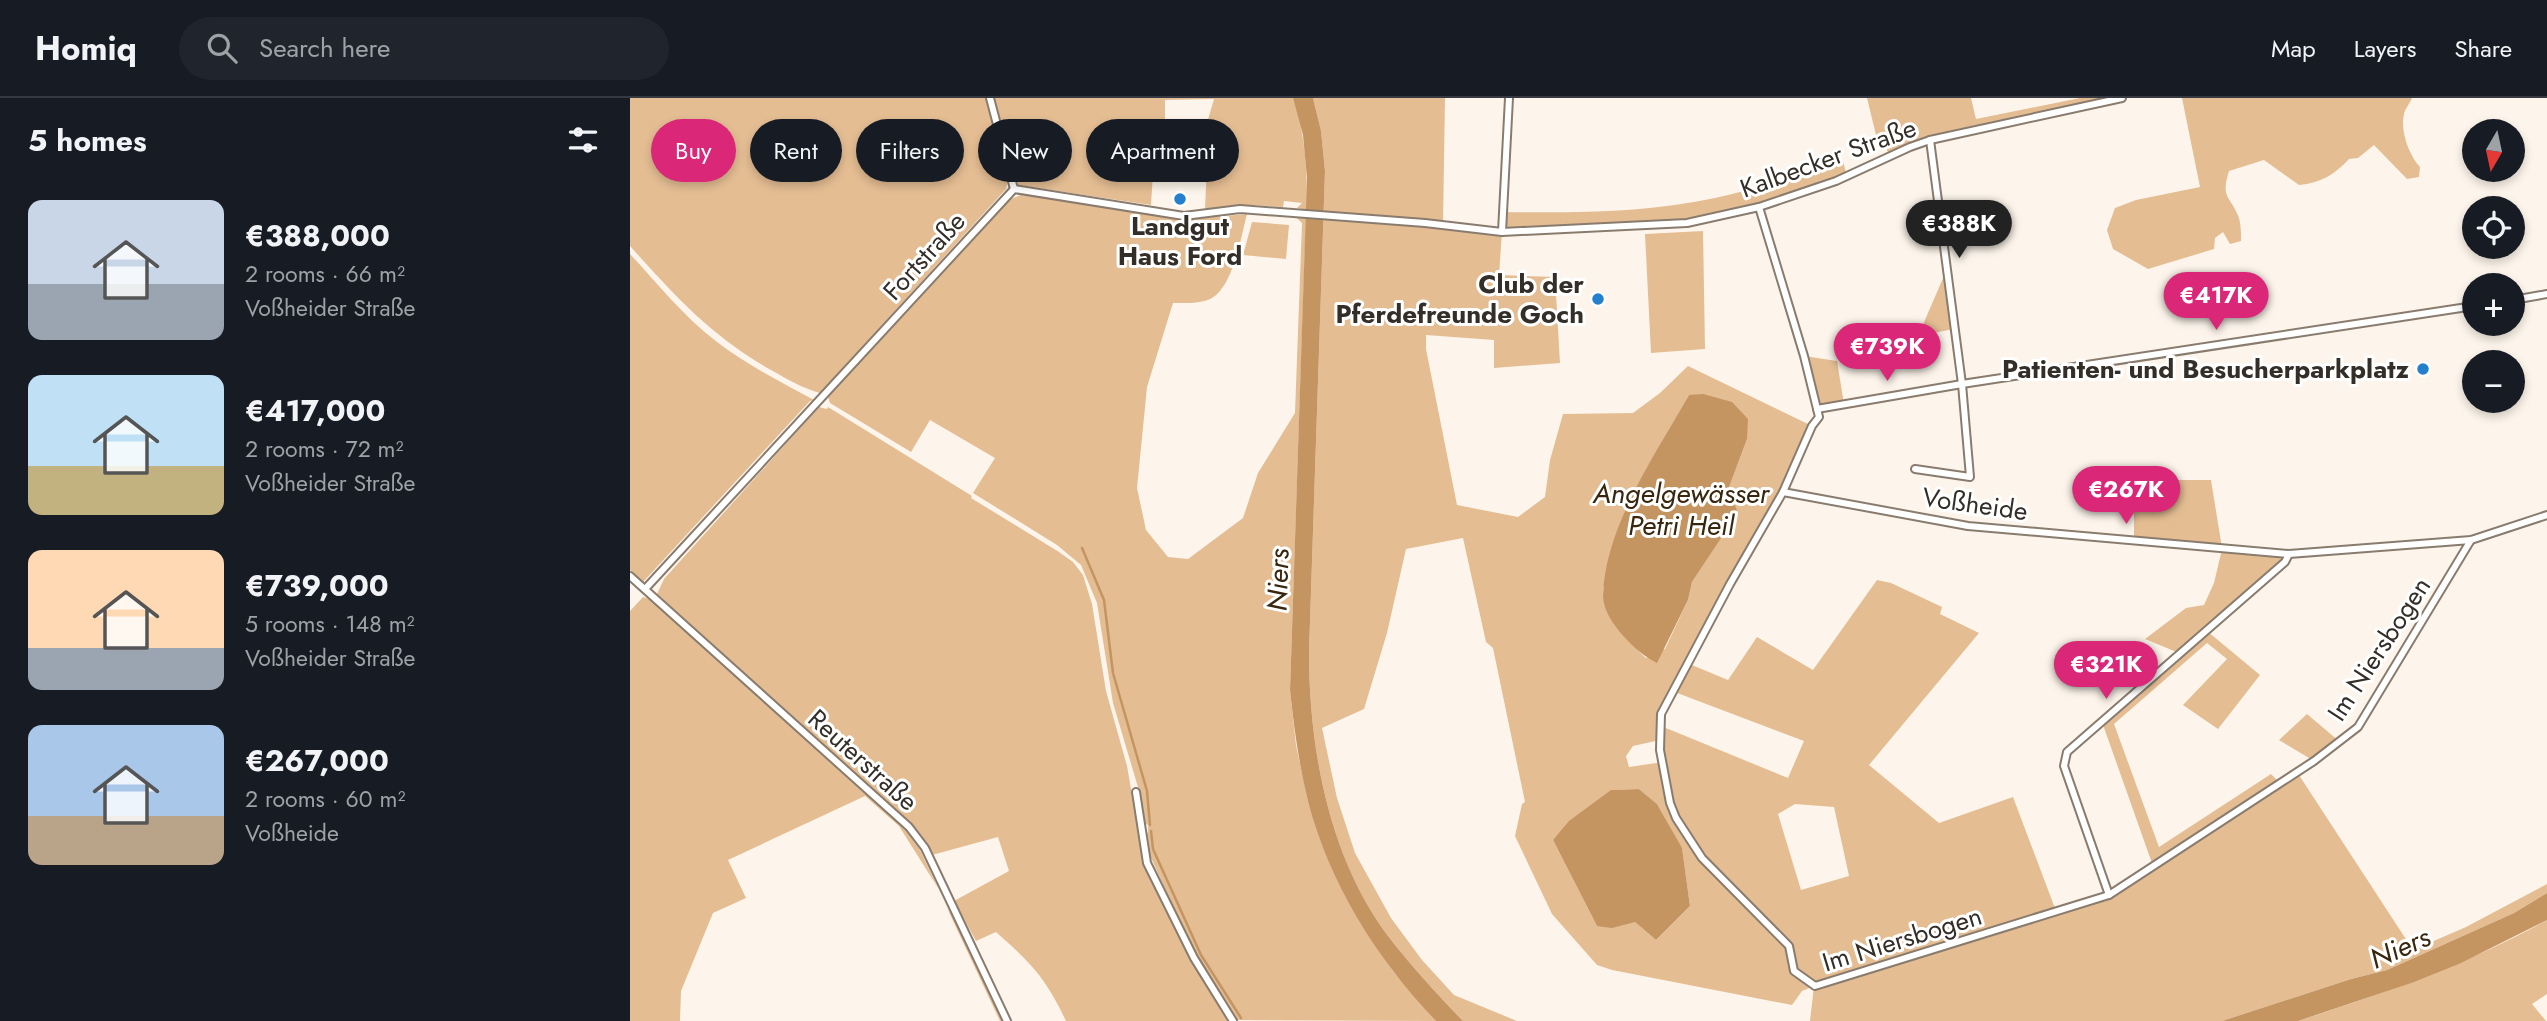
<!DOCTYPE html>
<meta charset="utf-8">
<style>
:root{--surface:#171b24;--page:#20242c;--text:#f1f3f6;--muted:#9ea1a6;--line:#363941;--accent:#db2777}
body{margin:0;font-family:Jost,sans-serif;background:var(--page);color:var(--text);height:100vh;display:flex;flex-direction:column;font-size:26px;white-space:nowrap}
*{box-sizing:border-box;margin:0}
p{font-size:23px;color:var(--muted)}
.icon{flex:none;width:38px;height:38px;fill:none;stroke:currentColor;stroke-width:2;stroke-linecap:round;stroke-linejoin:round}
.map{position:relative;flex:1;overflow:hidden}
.sheet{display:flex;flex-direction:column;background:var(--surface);width:630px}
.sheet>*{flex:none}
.hud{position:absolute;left:21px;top:21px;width:665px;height:63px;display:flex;gap:14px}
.needle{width:46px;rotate:189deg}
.buttons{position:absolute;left:1832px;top:21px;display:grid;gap:14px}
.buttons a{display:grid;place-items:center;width:63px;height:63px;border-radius:50%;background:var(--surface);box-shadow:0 4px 10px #0003;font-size:35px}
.price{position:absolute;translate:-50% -60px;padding:0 16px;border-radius:24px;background:var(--accent);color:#fff;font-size:23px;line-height:46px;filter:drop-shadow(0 2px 4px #0008)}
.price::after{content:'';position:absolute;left:50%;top:42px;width:21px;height:16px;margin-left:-10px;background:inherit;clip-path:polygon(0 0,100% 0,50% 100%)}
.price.current{background:#222;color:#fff}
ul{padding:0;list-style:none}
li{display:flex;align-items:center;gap:21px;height:175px;padding:0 28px}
li span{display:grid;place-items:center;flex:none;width:196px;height:140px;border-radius:14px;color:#555}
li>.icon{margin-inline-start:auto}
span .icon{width:84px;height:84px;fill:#fffc;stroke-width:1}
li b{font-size:30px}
h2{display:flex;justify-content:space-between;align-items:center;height:84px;padding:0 28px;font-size:30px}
.tag{padding:0 24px;border-radius:32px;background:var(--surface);box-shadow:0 4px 10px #0003;font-size:24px;line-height:63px}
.tag.current{background:var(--accent);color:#fff}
header{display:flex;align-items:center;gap:42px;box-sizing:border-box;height:98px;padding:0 35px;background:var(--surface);border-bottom:2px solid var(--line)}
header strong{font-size:33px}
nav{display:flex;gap:38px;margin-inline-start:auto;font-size:24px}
.search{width:490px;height:63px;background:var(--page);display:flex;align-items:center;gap:18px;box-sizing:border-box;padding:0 24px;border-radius:38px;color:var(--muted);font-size:26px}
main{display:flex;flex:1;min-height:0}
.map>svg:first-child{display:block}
.green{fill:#e4bd93;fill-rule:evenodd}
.water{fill:#c49561}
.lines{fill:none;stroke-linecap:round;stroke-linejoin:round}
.stream{stroke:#c49561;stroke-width:2.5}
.minor-casing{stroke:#897c6e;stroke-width:10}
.minor{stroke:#fff;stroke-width:6}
.poi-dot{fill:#2480cd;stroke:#fff;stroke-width:2.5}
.labels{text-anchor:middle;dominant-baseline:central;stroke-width:6;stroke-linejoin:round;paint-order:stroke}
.street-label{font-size:26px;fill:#342e29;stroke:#fff}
.poi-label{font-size:26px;font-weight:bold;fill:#342e29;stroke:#fff;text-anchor:end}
.water-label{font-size:28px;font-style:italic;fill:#39260e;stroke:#fff}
</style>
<header>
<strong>Homiq</strong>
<div class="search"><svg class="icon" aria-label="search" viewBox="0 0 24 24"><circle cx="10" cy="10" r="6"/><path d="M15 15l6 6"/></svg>Search here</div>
<nav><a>Map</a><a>Layers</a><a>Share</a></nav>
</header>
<main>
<section class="sheet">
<h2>5 homes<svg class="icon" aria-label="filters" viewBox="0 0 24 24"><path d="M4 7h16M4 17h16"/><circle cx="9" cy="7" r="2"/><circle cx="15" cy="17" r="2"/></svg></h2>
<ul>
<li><span style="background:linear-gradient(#c9d6e8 60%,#9aa5b1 0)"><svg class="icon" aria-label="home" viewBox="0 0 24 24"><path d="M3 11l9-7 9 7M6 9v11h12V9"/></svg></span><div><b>€388,000</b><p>2 rooms · 66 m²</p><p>Voßheider Straße</p></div></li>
<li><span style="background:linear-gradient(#bfe0f5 65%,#c2b280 0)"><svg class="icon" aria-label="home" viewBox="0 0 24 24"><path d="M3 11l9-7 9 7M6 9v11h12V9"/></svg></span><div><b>€417,000</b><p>2 rooms · 72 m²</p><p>Voßheider Straße</p></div></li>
<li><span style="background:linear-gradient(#ffd9b3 70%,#9aa5b1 0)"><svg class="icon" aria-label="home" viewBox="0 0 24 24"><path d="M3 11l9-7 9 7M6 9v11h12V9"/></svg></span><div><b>€739,000</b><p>5 rooms · 148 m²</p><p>Voßheider Straße</p></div></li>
<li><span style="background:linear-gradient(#a9c7e8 65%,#b9a48a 0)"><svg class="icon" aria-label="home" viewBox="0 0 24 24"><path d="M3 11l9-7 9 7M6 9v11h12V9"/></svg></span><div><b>€267,000</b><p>2 rooms · 60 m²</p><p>Voßheide</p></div></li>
</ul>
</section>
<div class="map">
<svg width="1917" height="923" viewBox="0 0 1917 923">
<rect width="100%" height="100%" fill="#fdf5eb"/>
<g class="green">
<path d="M0,0H357L378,82L376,91L190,295C172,290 157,281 141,272C81,238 45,198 0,148Z"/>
<path d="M364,0H663C676,37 677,74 677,112L667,110L672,105L654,103L653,109L621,107L575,112L577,64L566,63L584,1L535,2V48L487,53L489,65H501V74L523,75L521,107L388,87Z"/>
<path d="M683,0H815L813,126L871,133L872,114C943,115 1015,115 1085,100C1128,91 1171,76 1213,63L1217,79L1078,122L872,134L869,177L925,179L930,265L864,270V242L796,237V251L827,407L888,419L915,399L920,362L933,316L1003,315L1030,295L1058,268L1182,328L1153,394L1057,565L1098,582L1127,539L1183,572L1247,482L1261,485L1312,509L1310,516L1349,535L1239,667L1309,725L1383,699L1426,813L1479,797L1523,768L1472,624L1549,555L1515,541L1556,510L1574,507L1584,485L1592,451L1504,442V393L1513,382H1581L1592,450L1659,456L1655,464L1577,533L1630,577L1588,631L1553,607L1597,561L1577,545L1484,626L1529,749L1641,676L1650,685L1667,674L1783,852L1836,829L1917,786V795L1884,815L1757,872L1721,881L1592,923H1180L1184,888L1172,893L1162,907L982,872L967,867L922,816L885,738L892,706L895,704L863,550L856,544L833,440L776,451L757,535L734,611L692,630L707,700L725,755L761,820L792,862L824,897L887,923H833C807,896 781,868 758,838C699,759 679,651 679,554L695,73L691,34ZM1059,297L1117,341L1098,392L1100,427L1062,484L1058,502L1035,551L1016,560C1003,547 975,518 973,499C972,491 976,480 977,472C990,408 1027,354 1059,297ZM1042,593L1174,643L1158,680L1031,628L1033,609ZM1030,642L1033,664L999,669L996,658L1003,648ZM1009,691L1027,706L1052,751L1060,808L1026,842L1005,824L967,828L923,742L981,692ZM1165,706L1204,709L1219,778L1171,792L1148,716Z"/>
<path d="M1237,0H1341L1346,21L1450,0H1492L1338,33L1261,58L1246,37Z"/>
<path d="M1552,0H1782C1780,5 1775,11 1774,16C1770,33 1779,57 1790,69L1789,79L1777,81L1744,47L1728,60L1719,61C1704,77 1691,85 1669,87L1634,62L1599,73C1590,101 1601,98 1609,120C1611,127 1611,135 1611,143L1600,146L1593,134L1585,140L1584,151L1518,171L1483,151L1477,132L1485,110L1506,102L1570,89Z"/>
<path d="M391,97L562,121L617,116C611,139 603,188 582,200C571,206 555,205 543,205L517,289L507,390L516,432L538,459L558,461L613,420L628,375L665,315L672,125L666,119H676L660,592L666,647L678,703L726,817L763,873L806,923L605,922L566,859L517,751L514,739L518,734V727L512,724L509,711L510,696L483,605L467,505L451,467L427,447L343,395L365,360L300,322L281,354L200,305L198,299L363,116L378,102Z"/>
<path d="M622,124L659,127L656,161L613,157Z"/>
<path d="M1073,133L1075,251L1021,255L1015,136Z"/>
<path d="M0,156C28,186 54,219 87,244C117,267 151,284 184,302L180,303L13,484L0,472Z"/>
<path d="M1317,171L1324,231L1288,238Z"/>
<path d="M1174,258L1207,263L1214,306L1187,311Z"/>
<path d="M189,309L197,311L198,309L342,398L341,400L429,454L443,464L453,477L462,506L476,593L497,668L514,766L562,862L598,923H436C416,880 401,865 366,834L346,843L324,803L379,773L368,739L302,757L292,738L274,719L27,496L34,481Z"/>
<path d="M13,499L22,502L272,727L290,752L308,790L269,728L235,698L98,762L116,800L83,815L51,893L50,923H0V513Z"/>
<path d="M1677,616L1710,644L1684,663L1649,642Z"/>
<path d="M317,810L332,833L373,923H370Z"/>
<path d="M1917,822V896L1902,906L1916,923H1668C1756,894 1836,867 1917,822Z"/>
</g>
<g class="water">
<path d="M663,0H683L691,33L695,73L679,554C679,651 699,759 758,838C781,868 807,896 833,923H806C747,861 700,787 678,703C669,667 664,630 660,592L677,80L673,37Z"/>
<path d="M1073,296L1102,304L1118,321L1117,341L1098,392L1107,412L1100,427L1062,484L1058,502L1027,565C1006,555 972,521 973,497C975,429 1026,355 1059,297Z"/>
<path d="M1009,691L1027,706L1052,750L1060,808L1026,842L1005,824L982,830L967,828L923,742L939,723L981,692Z"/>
<path d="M1917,795V822L1831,865L1784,884L1668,923H1592L1721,881L1757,872L1884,815Z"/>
</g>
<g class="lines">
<g class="stream">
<path d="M452,450L474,502L483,575L517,693L520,727"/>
<path d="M521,733L523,751L571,857L611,920"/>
</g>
<g class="minor-casing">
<g id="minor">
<path d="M360,0L384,91"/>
<path d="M384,91L554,118L610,111L795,125L872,134L1057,125L1129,109L1206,83L1280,49L1300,42L1492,0"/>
<path d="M1129,109L1174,258L1189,319L1182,328L1153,394L1100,486L1031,616L1030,652L1040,705L1046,720L1072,760L1159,848L1164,873L1185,888L1479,797L1684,663L1728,629L1841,442"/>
<path d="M872,134L879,0"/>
<path d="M1883,202L1917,196"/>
<path d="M1187,311L1332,286L1844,208"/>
<path d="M1285,371L1340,379L1332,286L1300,42"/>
<path d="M1153,394L1338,428L1659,456L1841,442L1917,417"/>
<path d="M0,478L279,729L295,750L377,923"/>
<path d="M15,491L384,91"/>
<path d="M506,694L517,765L564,860L603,923"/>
<path d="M1479,797L1434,668L1437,654L1655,464L1659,456"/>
</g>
</g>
<use href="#minor" class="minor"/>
</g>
<g class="poi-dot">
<circle cx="550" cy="101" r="7"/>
<circle cx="968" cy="201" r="7"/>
<circle cx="1793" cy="271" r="7"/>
</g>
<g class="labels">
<g class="street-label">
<text transform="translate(1198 60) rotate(-20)">Kalbecker Straße</text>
<text transform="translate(294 158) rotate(-48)">Fortstraße</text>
<text transform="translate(1345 406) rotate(8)">Voßheide</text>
<text transform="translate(1749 551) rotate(-57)">Im Niersbogen</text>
<text transform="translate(233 662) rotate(42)">Reuterstraße</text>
<text transform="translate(1272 841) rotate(-17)">Im Niersbogen</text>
</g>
<g class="poi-label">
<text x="550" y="128" text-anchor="middle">Landgut<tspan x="550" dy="30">Haus Ford</tspan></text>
<text x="954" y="186">Club der<tspan x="954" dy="30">Pferdefreunde Goch</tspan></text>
<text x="1779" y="271">Patienten- und Besucherparkplatz</text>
</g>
<g class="water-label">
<text x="1051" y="395">Angelgewässer<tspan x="1051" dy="32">Petri Heil</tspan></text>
<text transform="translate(648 482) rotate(-88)">Niers</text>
<text transform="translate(1770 850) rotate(-24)">Niers</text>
</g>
</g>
</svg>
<div class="buttons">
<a><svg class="needle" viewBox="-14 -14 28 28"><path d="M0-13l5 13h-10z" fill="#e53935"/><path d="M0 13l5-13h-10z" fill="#9ea1a6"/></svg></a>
<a><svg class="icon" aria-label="locate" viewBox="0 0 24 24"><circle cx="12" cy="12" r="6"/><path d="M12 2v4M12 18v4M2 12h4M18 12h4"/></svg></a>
<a>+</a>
<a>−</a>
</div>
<b class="price current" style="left:1329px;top:162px">€388K</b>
<b class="price" style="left:1586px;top:234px">€417K</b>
<b class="price" style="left:1257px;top:285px">€739K</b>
<b class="price" style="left:1496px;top:428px">€267K</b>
<b class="price" style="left:1476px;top:603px">€321K</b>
<div class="hud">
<a class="tag current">Buy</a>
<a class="tag">Rent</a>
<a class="tag">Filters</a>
<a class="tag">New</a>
<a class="tag">Apartment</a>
</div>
</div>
</main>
